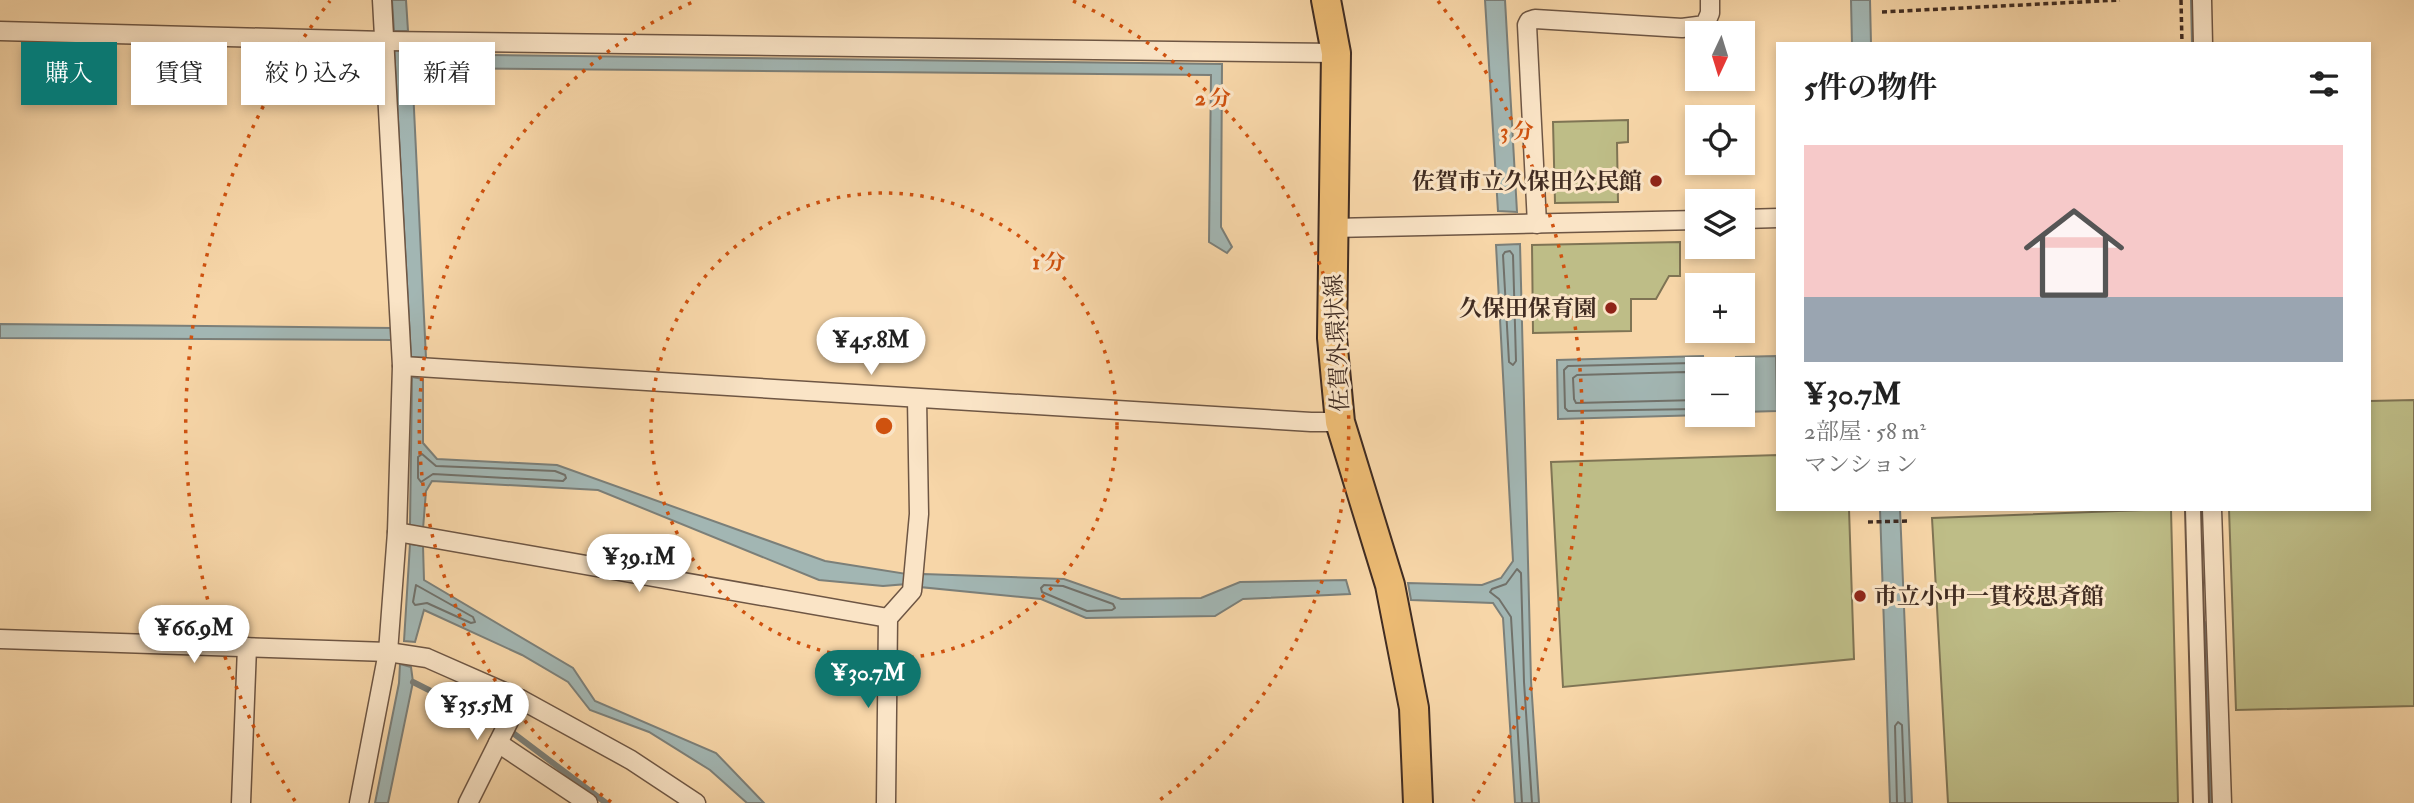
<!DOCTYPE html>
<html lang="ja">
<meta charset="utf-8">
<style>
:root{--surface:#fff;--page:#f6f6f6;--text:#222;--muted:#767676;--accent:#0f766e}
body{margin:0;font-family:"IM FELL Double Pica","Noto Serif JP",serif;background:var(--page);color:var(--text);height:100vh;display:flex;flex-direction:column;font-size:26px;white-space:nowrap}
*{box-sizing:border-box;margin:0}
p{font-size:23px;color:var(--muted)}
.icon{flex:none;width:38px;height:38px;fill:none;stroke:currentColor;stroke-width:2;stroke-linecap:round;stroke-linejoin:round}
.map{position:relative;flex:1;overflow:hidden}
.details{position:absolute;left:1776px;top:42px;width:595px;height:469px;display:flex;flex-direction:column;background:var(--surface);border-radius:0px;box-shadow:0 4px 10px #0003}
.details>*{flex:none}
.banner{position:absolute;left:21px;top:42px;width:665px;height:63px;display:flex;gap:14px}
.needle{width:46px;rotate:184deg}
.controls{position:absolute;left:1685px;top:21px;display:grid;gap:14px}
.controls a{display:grid;place-items:center;width:70px;height:70px;border-radius:0px;background:var(--surface);box-shadow:0 4px 10px #0003;font-size:35px}
.price{position:absolute;translate:-50% -60px;padding:0 16px;border-radius:24px;background:#fff;color:#222;font-size:23px;line-height:46px;filter:drop-shadow(0 2px 4px #0008)}
.price::after{content:'';position:absolute;left:50%;top:42px;width:21px;height:16px;margin-left:-10px;background:inherit;clip-path:polygon(0 0,100% 0,50% 100%)}
.price.on{background:var(--accent);color:#fff}
ul{padding:0;list-style:none}
li{display:grid;align-content:center;gap:14px;height:371px;padding:0 28px}
li span{display:grid;place-items:center;height:217px;border-radius:0px;color:#555}
li>.icon{margin-inline-start:auto}
span .icon{width:126px;height:126px;fill:#fffc;stroke-width:1}
li b{font-size:30px}
h2{display:flex;justify-content:space-between;align-items:center;height:84px;padding:0 28px;font-size:30px}
.chip{padding:0 24px;border-radius:0px;background:var(--surface);box-shadow:0 4px 10px #0003;font-size:24px;line-height:63px}
.chip.on{background:var(--accent);color:#fff}
.map>svg:first-child{display:block}
.green{fill:#bebd87;stroke:#7f7454;stroke-width:2}
.water{fill:#a2b6b3;stroke:#7b7f79;stroke-width:2}
.lines{fill:none;stroke-linecap:round;stroke-linejoin:round}
.shore{stroke:#71716a;stroke-width:2}
.stream{stroke:#7b7f79;stroke-width:6}
.pedestrian-casing{stroke:#6e5644;stroke-width:18}
.minor-casing{stroke:#6e5644;stroke-width:21}
.primary-casing{stroke:#402c22;stroke-width:32}
.path{stroke:#402c22;stroke-width:3.5;stroke-dasharray:5 3.5;stroke-linecap:butt}
.pedestrian{stroke:#fae4c6;stroke-width:14}
.minor{stroke:#fae4c6;stroke-width:18}
.primary{stroke:#ecbb74;stroke-width:28}
.ring{fill:none;stroke:#cf520f;stroke-width:3.5;stroke-dasharray:3.5 7}
.poi-dot{fill:#8f2418;stroke:#fae4c6;stroke-width:2.5}
.labels{text-anchor:middle;dominant-baseline:central;stroke-width:6;stroke-linejoin:round;paint-order:stroke}
.poi-label{font-size:23px;font-weight:bold;fill:#402c22;stroke:#fae4c6;text-anchor:end}
.street-label{font-size:23px;fill:#402c22;stroke:#fae4c6}
.centre{fill:#cf520f;stroke:#fae4c6;stroke-width:3.5}
.ring-label{font-size:21px;text-anchor:middle;font-weight:bold;fill:#cf520f;stroke:#fae4c6;stroke-width:6;stroke-linejoin:round;paint-order:stroke}
</style>
<div class="map">
<svg width="2414" height="803" viewBox="0 0 2414 803">
<rect width="100%" height="100%" fill="#f7d6a8"/>
<filter id="stains"><feTurbulence type="fractalNoise" baseFrequency=".00286" numOctaves="4"/><feColorMatrix values="0 0 0 0 .2 0 0 0 0 .09 0 0 0 0 .02 0 0 0 .5 -.17"/></filter>
<radialGradient id="worn" r=".72"><stop offset=".6" stop-color="#630" stop-opacity="0"/><stop offset="1" stop-color="#630" stop-opacity=".3"/></radialGradient>
<g class="green">
<path d="M1628,120V142L1617,143L1618,202L1555,203L1553,122Z"/>
<path d="M1680,242V276H1669L1656,299H1631V331L1533,333L1532,245Z"/>
<path d="M2414,400V706L2236,710L2229,509H2370V401Z"/>
<path d="M1778,455V509H1849L1854,659L1563,687L1551,462Z"/>
<path d="M2171,509L2178,803H1948L1932,518Z"/>
</g>
<g class="water">
<path d="M392,0H406L408,31H394Z"/>
<path d="M1485,0H1505L1517,212L1498,211Z"/>
<path d="M1851,0H1870L1871,44H1852Z"/>
<path d="M394,47L410,48V54L1222,64L1221,227L1232,247L1227,253L1209,242L1211,75L412,68L426,358L411,357Z"/>
<path d="M1520,244L1531,681L1539,803H1515L1503,618L1493,603L1411,600L1408,583L1482,585L1501,578L1513,561L1496,245Z"/>
<path d="M0,324L392,328L393,340L0,338Z"/>
<path d="M1703,356L1704,369H1698V415H1705L1558,419L1557,360Z"/>
<path d="M1776,356L1777,411L1743,412V369H1736V357Z"/>
<path d="M412,377L423,379V443L437,459L557,465L825,561L907,574V584L883,586L819,580L598,490L432,481L426,491L423,529L410,526Z"/>
<path d="M1880,509H1900L1912,803H1890Z"/>
<path d="M410,544L423,546L424,580L573,668L595,701L716,753L764,803H747L710,770L649,732L590,710L568,682L522,655L424,610L415,642L404,641Z"/>
<path d="M923,574L1064,579L1121,599L1201,598L1240,582L1346,580L1350,594L1243,599L1215,616L1086,618L1041,599L920,587Z"/>
<path d="M400,664L411,667L413,682L388,803H375L399,683Z"/>
</g>
<g class="lines">
<g class="shore">
<path d="M1510,251L1513,255L1516,361L1513,365L1509,362L1503,255L1505,252Z"/>
<path d="M1698,371L1696,365L1693,363L1568,366L1564,370L1565,408L1568,411L1698,409"/>
<path d="M1698,383L1686,372L1577,375L1573,378L1574,399L1576,403L1698,400"/>
<path d="M422,454L436,466L555,471L565,475L566,478L563,481L433,474L421,482L418,478V457Z"/>
<path d="M416,585L473,617L475,622L471,623L427,603L415,605L413,602Z"/>
<path d="M1044,585L1063,586L1113,604L1115,608L1112,610L1087,611L1042,592L1041,588Z"/>
<path d="M1522,803L1511,617L1499,599L1490,592L1492,589L1506,584L1517,569L1521,573L1524,682L1532,803"/>
<path d="M1897,803L1895,726L1898,722L1902,725L1905,803"/>
</g>
<g class="stream">
<path d="M2193,0L2194,44"/>
<path d="M2203,623L2210,803"/>
<path d="M413,682L494,723"/>
<path d="M513,733L606,803"/>
</g>
<g class="pedestrian-casing">
<path id="pedestrian" d="M2193,509L2201,803"/>
</g>
<g class="minor-casing">
<g id="minor">
<path d="M2202,0L2203,44"/>
<path d="M0,31L385,41L1336,53"/>
<path d="M1743,219L1778,218"/>
<path d="M1537,224L1527,25L1529,21L1535,19L1682,28L1705,25L1710,13V0"/>
<path d="M1333,228L1698,220"/>
<path d="M402,366L1311,422H1340"/>
<path d="M2212,509L2222,803"/>
<path d="M397,532L888,618"/>
<path d="M0,639L388,652L427,658L520,699L631,760L696,803"/>
<path d="M498,743L588,803"/>
<path d="M241,803L247,647"/>
<path d="M359,803L388,652L397,532L402,366L382,0"/>
<path d="M468,803L520,699"/>
<path d="M886,803L888,618L912,591L919,514L917,399"/>
</g>
</g>
<g class="primary-casing">
<path id="primary" d="M1326,0L1336,53L1332,338L1340,422L1390,585L1414,708L1418,803"/>
</g>
<g class="path">
<path d="M2181,0L2182,44"/>
<path d="M1882,12L2120,0"/>
<path d="M1868,522L1908,521"/>
</g>
<use href="#pedestrian" class="pedestrian"/>
<use href="#minor" class="minor"/>
<use href="#primary" class="primary"/>
</g>
<g class="ring">
<circle cx="884" cy="426" r="233"/>
<path d="M611 802A465 465 0 0 1 695 1M1073 1A465 465 0 0 1 1157 802"/>
<path d="M295 801A698 698 0 0 1 330 1M1438 1A698 698 0 0 1 1473 801"/>
</g>
<g class="poi-dot">
<circle cx="1656" cy="181" r="7"/>
<circle cx="1611" cy="308" r="7"/>
<circle cx="1860" cy="596" r="7"/>
</g>
<g class="labels">
<g class="poi-label">
<text x="1642" y="181">佐賀市立久保田公民館</text>
<text x="1597" y="308">久保田保育園</text>
<text x="1874" y="596" text-anchor="start">市立小中一貫校思斉館</text>
</g>
<g class="street-label">
<text transform="translate(1337 343) rotate(-93)">佐賀外環状線</text>
</g>
</g>
<circle cx="884" cy="426" r="10" class="centre"/>
<g class="ring-label">
<text x="1213" y="105">2 分</text>
<text x="1517" y="138">3 分</text>
<text x="1049" y="269">1 分</text>
</g>
<rect width="100%" height="100%" filter="url(#stains)"/>
<rect width="100%" height="100%" fill="url(#worn)"/>
</svg>
<div class="controls">
<a><svg class="needle" viewBox="-14 -14 28 28"><path d="M0-13l5 13h-10z" fill="#e53935"/><path d="M0 13l5-13h-10z" fill="#767676"/></svg></a>
<a><svg class="icon" aria-label="locate" viewBox="0 0 24 24"><circle cx="12" cy="12" r="6"/><path d="M12 2v4M12 18v4M2 12h4M18 12h4"/></svg></a>
<a><svg class="icon" aria-label="layers" viewBox="0 0 24 24"><path d="M12 4l9 5-9 5-9-5zM3 14l9 5 9-5"/></svg></a>
<a>+</a>
<a>−</a>
</div>
<b class="price" style="left:871px;top:377px">¥45.8M</b>
<b class="price" style="left:639px;top:594px">¥39.1M</b>
<b class="price" style="left:194px;top:665px">¥66.9M</b>
<b class="price on" style="left:868px;top:710px">¥30.7M</b>
<b class="price" style="left:477px;top:742px">¥35.5M</b>
<div class="banner">
<a class="chip on">購入</a>
<a class="chip">賃貸</a>
<a class="chip">絞り込み</a>
<a class="chip">新着</a>
</div>
<section class="details">
<h2>5件の物件<svg class="icon" aria-label="filters" viewBox="0 0 24 24"><path d="M4 7h16M4 17h16"/><circle cx="9" cy="7" r="2"/><circle cx="15" cy="17" r="2"/></svg></h2>
<ul>
<li><span style="background:linear-gradient(#f6c9c9 70%,#9aa5b1 0)"><svg class="icon" aria-label="home" viewBox="0 0 24 24"><path d="M3 11l9-7 9 7M6 9v11h12V9"/></svg></span><div><b>¥30.7M</b><p>2部屋 · 58 m²</p><p>マンション</p></div></li>
</ul>
</section>
</div>
